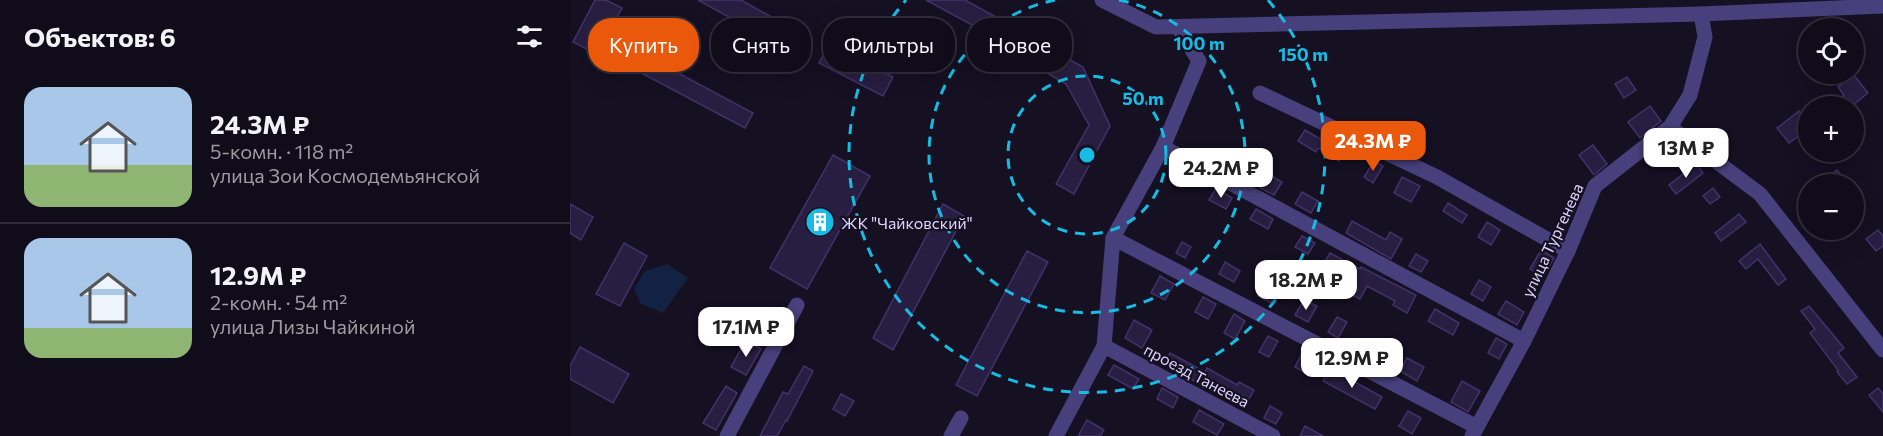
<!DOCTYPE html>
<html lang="ru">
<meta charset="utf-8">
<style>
:root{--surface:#100c1a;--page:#191523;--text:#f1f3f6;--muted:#9c9ba2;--line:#302c39;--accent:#ea580c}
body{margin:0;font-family:Commissioner,sans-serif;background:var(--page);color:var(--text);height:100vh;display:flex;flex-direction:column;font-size:22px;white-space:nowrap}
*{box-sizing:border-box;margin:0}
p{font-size:20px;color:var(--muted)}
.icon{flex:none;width:33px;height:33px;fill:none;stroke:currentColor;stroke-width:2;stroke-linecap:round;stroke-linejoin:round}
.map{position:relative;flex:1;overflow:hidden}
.panel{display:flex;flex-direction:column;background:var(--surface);width:570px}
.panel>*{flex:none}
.top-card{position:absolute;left:18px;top:18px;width:570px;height:54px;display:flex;gap:12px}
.buttons{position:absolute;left:1228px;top:18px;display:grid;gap:12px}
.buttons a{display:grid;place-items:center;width:66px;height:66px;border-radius:50%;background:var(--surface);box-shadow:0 6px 24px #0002,0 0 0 2px var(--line);font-size:30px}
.price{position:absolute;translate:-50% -51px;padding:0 14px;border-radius:12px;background:#fff;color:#222;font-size:20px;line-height:39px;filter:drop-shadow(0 2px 3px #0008)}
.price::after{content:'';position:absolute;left:50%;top:36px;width:18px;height:14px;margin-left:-9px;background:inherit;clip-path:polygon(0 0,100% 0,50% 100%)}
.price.current{background:var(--accent);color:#fff}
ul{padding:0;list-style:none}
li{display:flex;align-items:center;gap:18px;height:150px;padding:0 24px}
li+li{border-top:2px solid var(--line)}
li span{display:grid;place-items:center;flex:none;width:168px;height:120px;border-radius:18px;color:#555}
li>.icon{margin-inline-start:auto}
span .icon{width:72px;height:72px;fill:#fffc;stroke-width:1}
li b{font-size:26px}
h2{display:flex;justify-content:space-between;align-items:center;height:72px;padding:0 24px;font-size:26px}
.tag{padding:0 21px;border-radius:24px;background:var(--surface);box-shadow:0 6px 24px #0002,0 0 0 2px var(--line);font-size:21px;line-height:54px}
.tag.current{background:var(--accent);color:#fff}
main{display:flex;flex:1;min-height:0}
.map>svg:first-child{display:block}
.water{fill:#132143}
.building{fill:#281e41;stroke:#43326a;stroke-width:1.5}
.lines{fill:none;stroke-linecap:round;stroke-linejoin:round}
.minor{stroke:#48407c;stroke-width:15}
.ring{fill:none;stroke:#17bce4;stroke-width:3;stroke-dasharray:10 8}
.labels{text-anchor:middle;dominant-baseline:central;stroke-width:4.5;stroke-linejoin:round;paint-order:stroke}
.poi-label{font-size:16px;fill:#ddd5fb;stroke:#151022;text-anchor:start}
.street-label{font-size:16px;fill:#ddd5fb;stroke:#151022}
.centre{fill:#17bce4;stroke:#151022;stroke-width:3}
.ring-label{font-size:18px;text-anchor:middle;font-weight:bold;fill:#17bce4;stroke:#151022;stroke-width:4.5;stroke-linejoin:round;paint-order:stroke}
</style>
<main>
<section class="panel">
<h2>Объектов: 6<svg class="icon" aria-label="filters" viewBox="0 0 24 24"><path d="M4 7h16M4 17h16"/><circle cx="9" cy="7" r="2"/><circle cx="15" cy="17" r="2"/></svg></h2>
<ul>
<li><span style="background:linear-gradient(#a9c7e8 65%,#8fb573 0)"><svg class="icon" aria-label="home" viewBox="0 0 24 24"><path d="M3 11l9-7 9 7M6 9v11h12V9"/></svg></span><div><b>24.3M ₽</b><p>5-комн. · 118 m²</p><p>улица Зои Космодемьянской</p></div></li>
<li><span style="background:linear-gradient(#a9c7e8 75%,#8fb573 0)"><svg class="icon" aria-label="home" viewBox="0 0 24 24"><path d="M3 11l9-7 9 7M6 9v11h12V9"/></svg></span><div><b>12.9M ₽</b><p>2-комн. · 54 m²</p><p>улица Лизы Чайкиной</p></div></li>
</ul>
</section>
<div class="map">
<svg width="1313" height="436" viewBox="0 0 1313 436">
<rect width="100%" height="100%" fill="#151022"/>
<path class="water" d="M97,264L118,278L93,313L71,304L64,289L75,271Z"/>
<g class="building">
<path d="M25,0H36L52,8L37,35L183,113L175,128L30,51L28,55L3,42Z"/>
<path d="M128,0H171L223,29L213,47Z"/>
<path d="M356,0H395L435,22L426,38Z"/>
<path d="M462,39L513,67L540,126L504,194L486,184L519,125L496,84L452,58Z"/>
<path d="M259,44L323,77L313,96L249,63Z"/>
<path d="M1283,74L1298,93L1282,106H1260L1274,95L1268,87Z"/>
<path d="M1057,77L1066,90L1054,98L1045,84Z"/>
<path d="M1080,106L1091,121L1070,138L1058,122Z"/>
<path d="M1229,111L1239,124V128L1219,143L1207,128Z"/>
<path d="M735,130L764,147L767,141L777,147L769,161L748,148L746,152L728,141Z"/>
<path d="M1023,145L1037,164L1024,175L1009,155Z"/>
<path d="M663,151L677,158L668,175L654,167Z"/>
<path d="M263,155L300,176L237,289L200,268Z"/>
<path d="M804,161L813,166L803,183L794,177Z"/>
<path d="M1126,164L1133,173L1106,194L1099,185Z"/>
<path d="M1267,170L1278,184H1249Z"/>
<path d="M698,174L712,182L704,195L690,188Z"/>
<path d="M832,177L850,186L841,202L824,193Z"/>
<path d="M646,188L662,198L656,209L639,200Z"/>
<path d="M1143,188L1150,197L1140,204L1133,196Z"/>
<path d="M732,192L748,201L741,213L725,204Z"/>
<path d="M878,203L897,215L892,223L873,211Z"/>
<path d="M0,204L23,217L11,240L0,233Z"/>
<path d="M373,204L394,216L323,350L303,338Z"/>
<path d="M686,209L703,219L698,229L680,219Z"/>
<path d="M1169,214L1176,222L1151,241L1145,233Z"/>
<path d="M782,221L816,240L820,232L832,239L821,259L776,233Z"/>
<path d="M917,222L930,230L921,245L908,237Z"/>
<path d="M1308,230L1313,236V246L1306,251L1296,239Z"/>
<path d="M732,236L745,243L738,254L725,247Z"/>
<path d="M612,242L621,247L615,258L606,253Z"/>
<path d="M54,243L77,256L50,306L26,294Z"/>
<path d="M1190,244L1216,279L1208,285L1188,259L1176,269L1169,261Z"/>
<path d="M971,250L984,258L973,277L960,269Z"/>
<path d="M457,251L478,262L407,396L386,385Z"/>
<path d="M760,253L790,269L791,267L846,295L837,313L823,305L825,301L797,286L790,299L777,292L783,282L753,265Z"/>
<path d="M846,254L858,261L851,272L839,266Z"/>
<path d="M655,262L670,271L664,282L649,274Z"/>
<path d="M590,276L604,284L595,300L581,293Z"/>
<path d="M909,280L921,287L913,301L901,294Z"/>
<path d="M695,282L708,290L701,303L688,296Z"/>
<path d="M633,297L646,304L638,319L625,312Z"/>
<path d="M734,300L747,306L738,322L725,315Z"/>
<path d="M936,301L954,312L947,325L928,314Z"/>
<path d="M1239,306L1274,348L1268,353L1287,377L1277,384L1267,372L1268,370L1240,333L1245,329L1231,311Z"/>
<path d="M865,309L889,323L883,335L858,321Z"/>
<path d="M664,314L675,321L665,339L654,333Z"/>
<path d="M767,317L777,322L768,338L758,332Z"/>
<path d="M564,320L582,330L572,348L555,338Z"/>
<path d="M698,336L708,341L699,357L689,352Z"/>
<path d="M926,338L937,344L929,359L918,353Z"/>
<path d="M176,340L191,349L176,375L161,367Z"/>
<path d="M805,340L817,347L810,361L798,354Z"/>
<path d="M10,347L59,374L43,403L0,379V366Z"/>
<path d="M600,353L635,372L637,368L667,385L669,382L684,390L676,404L649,388L646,393L594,364Z"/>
<path d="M732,353L741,358L734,372L725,367Z"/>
<path d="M837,358L854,367L847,381L830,371Z"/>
<path d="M544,365L569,379L563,389L538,375Z"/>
<path d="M234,366L243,371L217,421L216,420L207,436H190L213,392L218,394Z"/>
<path d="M760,368L812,397L805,409L753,381Z"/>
<path d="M892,381L910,391L898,412L881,402Z"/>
<path d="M156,386L167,393L146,430L133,423Z"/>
<path d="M592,388L608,397L603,408L587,399Z"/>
<path d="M1308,388L1313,394V412L1299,395Z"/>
<path d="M271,394L284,401L275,416L263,409Z"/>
<path d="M700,406L712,413L706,424L694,418Z"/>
<path d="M629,410L654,424L647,435L623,422Z"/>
<path d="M838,411L851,418L842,434L829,426Z"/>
<path d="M517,420L534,430L530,436H508Z"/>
<path d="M735,426L753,436H730Z"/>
</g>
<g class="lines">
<g class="minor">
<path d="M532,0L586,27L1131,14L1313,6"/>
<path d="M690,93L867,177L998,251"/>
<path d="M1100,127L1190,194L1313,350"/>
<path d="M593,147L954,341"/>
<path d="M543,238L907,427"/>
<path d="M534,346L703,436"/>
<path d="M157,436L227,305"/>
<path d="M381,436L391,418"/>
<path d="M486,436L534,346L543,238L593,147L629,61L608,27"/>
<path d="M902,436L954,341L998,251L1025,186L1100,127L1120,95L1135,37L1131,14"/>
</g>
</g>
<g class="ring">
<circle cx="517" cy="155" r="79"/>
<path d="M549 0A158 158 0 1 1 485 0"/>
<path d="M698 0A238 238 0 1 1 336 0"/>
</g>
<defs>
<g id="building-disc" transform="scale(1.5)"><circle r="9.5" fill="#17bce4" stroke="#151022"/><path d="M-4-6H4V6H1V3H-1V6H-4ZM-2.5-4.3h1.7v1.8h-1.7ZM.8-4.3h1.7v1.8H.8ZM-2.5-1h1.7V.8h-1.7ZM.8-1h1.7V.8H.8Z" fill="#fff"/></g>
</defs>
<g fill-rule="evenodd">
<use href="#building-disc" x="250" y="222"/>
</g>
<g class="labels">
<g class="poi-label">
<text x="271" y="222">ЖК "Чайковский"</text>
</g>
<g class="street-label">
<text transform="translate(982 240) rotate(-65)">улица Тургенева</text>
<text transform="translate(627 375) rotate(28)">проезд Танеева</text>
</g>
</g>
<circle cx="517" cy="155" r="9" class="centre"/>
<g class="ring-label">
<text x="629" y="50">100 m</text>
<text x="733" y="61">150 m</text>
<text x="573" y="105">50 m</text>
</g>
</svg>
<div class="buttons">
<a><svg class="icon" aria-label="locate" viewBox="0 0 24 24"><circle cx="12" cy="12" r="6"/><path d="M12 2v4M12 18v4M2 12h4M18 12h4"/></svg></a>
<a>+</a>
<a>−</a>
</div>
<b class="price current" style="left:803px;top:172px">24.3M ₽</b>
<b class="price" style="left:1116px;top:179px">13M ₽</b>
<b class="price" style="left:651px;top:199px">24.2M ₽</b>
<b class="price" style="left:736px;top:311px">18.2M ₽</b>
<b class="price" style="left:176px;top:358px">17.1M ₽</b>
<b class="price" style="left:782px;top:389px">12.9M ₽</b>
<div class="top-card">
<a class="tag current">Купить</a>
<a class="tag">Снять</a>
<a class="tag">Фильтры</a>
<a class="tag">Новое</a>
</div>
</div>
</main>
